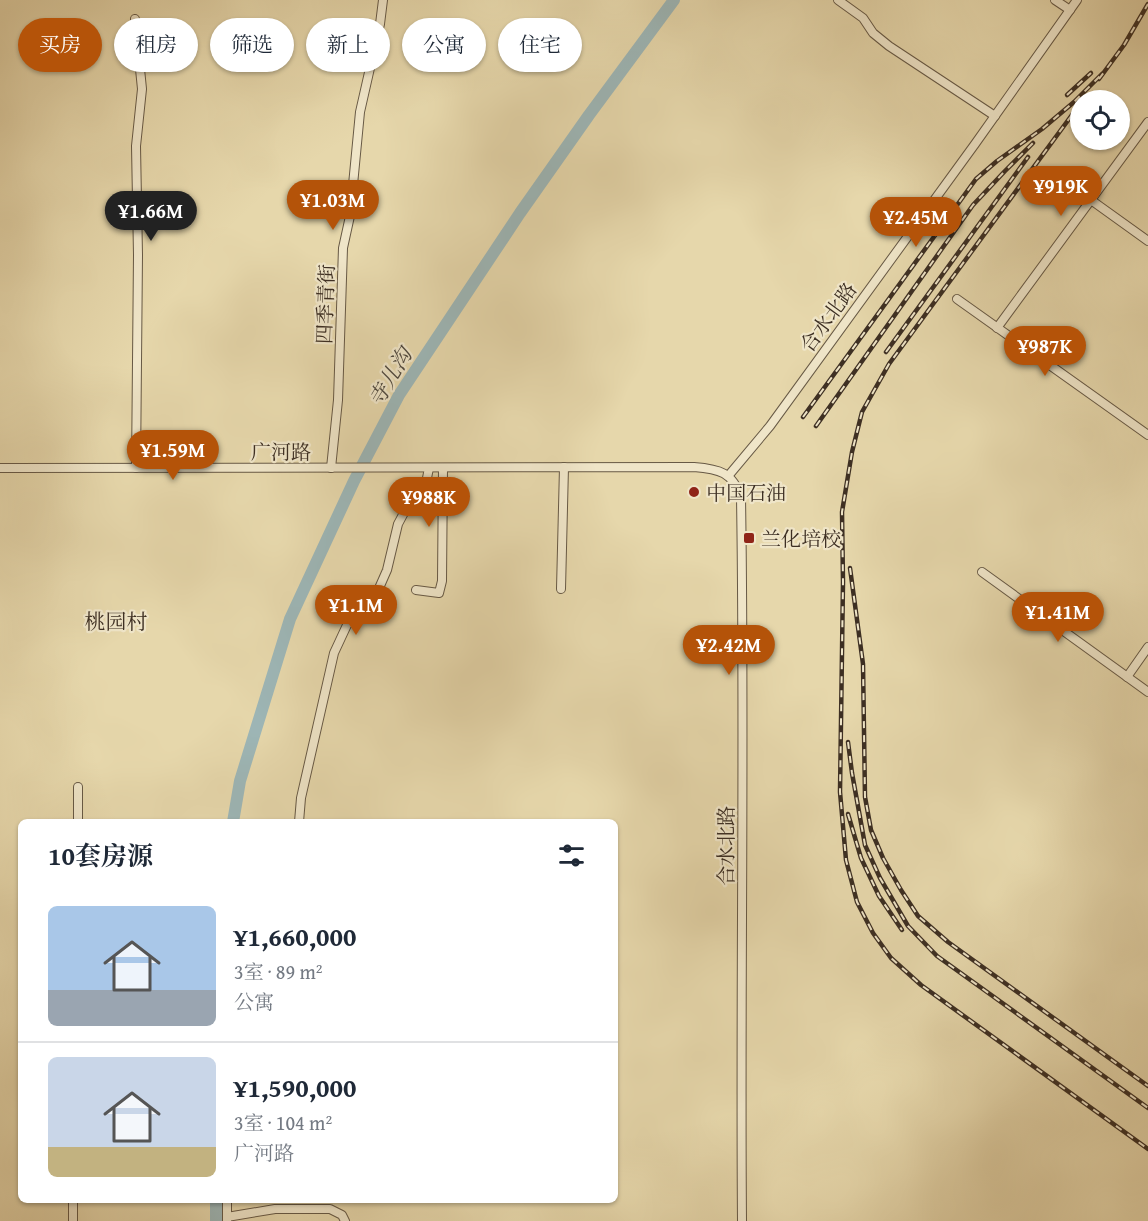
<!DOCTYPE html>
<html lang="zh">
<meta charset="utf-8">
<style>
:root{--surface:#fff;--page:#f2f2f3;--text:#1f2937;--muted:#747a83;--line:#e0e1e3;--accent:#b45309}
body{margin:0;font-family:"Gentium Book Plus","Noto Serif SC",serif;background:var(--page);color:var(--text);height:100vh;display:flex;flex-direction:column;font-size:22px;white-space:nowrap}
*{box-sizing:border-box;margin:0}
p{font-size:20px;color:var(--muted)}
.icon{flex:none;width:33px;height:33px;fill:none;stroke:currentColor;stroke-width:2;stroke-linecap:round;stroke-linejoin:round}
.map{position:relative;flex:1;overflow:hidden}
.details{position:absolute;left:18px;top:819px;width:600px;height:384px;display:flex;flex-direction:column;background:var(--surface);border-radius:9px;box-shadow:0 2px 4px #0004}
.details>*{flex:none}
.banner{position:absolute;left:18px;top:18px;width:600px;height:54px;display:flex;gap:12px}
.fabs{position:absolute;left:1070px;top:90px;display:grid;gap:12px}
.fabs a{display:grid;place-items:center;width:60px;height:60px;border-radius:50%;background:var(--surface);box-shadow:0 2px 4px #0004;font-size:30px}
.price{position:absolute;translate:-50% -51px;padding:0 14px;border-radius:21px;background:var(--accent);color:#fff;font-size:20px;line-height:39px;filter:drop-shadow(0 2px 3px #0008)}
.price::after{content:'';position:absolute;left:50%;top:36px;width:18px;height:14px;margin-left:-9px;background:inherit;clip-path:polygon(0 0,100% 0,50% 100%)}
.price.current{background:#222;color:#fff}
ul{padding:0;list-style:none}
li{display:flex;align-items:center;gap:18px;height:150px;padding:0 30px}
li+li{border-top:2px solid var(--line)}
li span{display:grid;place-items:center;flex:none;width:168px;height:120px;border-radius:9px;color:#555}
li>.icon{margin-inline-start:auto}
span .icon{width:72px;height:72px;fill:#fffc;stroke-width:1}
li b{font-size:26px}
h2{display:flex;justify-content:space-between;align-items:center;height:72px;padding:0 30px;font-size:26px}
.tag{padding:0 21px;border-radius:27px;background:var(--surface);box-shadow:0 2px 4px #0004;font-size:21px;line-height:54px}
.tag.current{background:var(--accent);color:#fff}
.map>svg:first-child{display:block}
.lines{fill:none;stroke-linecap:round;stroke-linejoin:round}
.river{stroke:#9db6b6;stroke-width:12}
.minor-casing{stroke:#675945;stroke-width:10}
.minor{stroke:#efe5c8;stroke-width:8}
.rail-casing{stroke:#3d2f23;stroke-width:4.5}
.rail{stroke:#efe5c8;stroke-width:2;stroke-dasharray:7;stroke-linecap:butt}
.poi-dot{fill:#8f2418;stroke:#efe5c8;stroke-width:2}
.labels{text-anchor:middle;dominant-baseline:central;stroke-width:4.5;stroke-linejoin:round;paint-order:stroke}
.street-label{font-size:20px;fill:#3d2f23;stroke:#efe5c8}
.poi-label{font-size:20px;fill:#3d2f23;stroke:#efe5c8;text-anchor:start}
.water-label{font-size:21px;font-style:italic;fill:#504a40;stroke:#efe5c8}
.neighbourhood-label{font-size:21px;fill:#3d2f23;stroke:#efe5c8}
</style>
<div class="map">
<svg width="1148" height="1221" viewBox="0 0 1148 1221">
<rect width="100%" height="100%" fill="#e6d7ab"/>
<filter id="stains"><feTurbulence type="fractalNoise" baseFrequency=".00333" numOctaves="4"/><feColorMatrix values="0 0 0 0 .2 0 0 0 0 .09 0 0 0 0 .02 0 0 0 .5 -.17"/></filter>
<radialGradient id="worn" r=".72"><stop offset=".6" stop-color="#630" stop-opacity="0"/><stop offset="1" stop-color="#630" stop-opacity=".3"/></radialGradient>
<g class="lines">
<g class="river">
<path d="M233,822L240,781L290,619L354,481L399,395L520,213L589,115L674,0"/>
<path d="M216,1221V1200"/>
</g>
<g class="minor-casing">
<g id="minor">
<path d="M838,0L863,18L873,33L889,46L995,116"/>
<path d="M1055,0L1070,10"/>
<path d="M135,19L142,89L136,146L138,255L136,468"/>
<path d="M1091,200L1148,241"/>
<path d="M957,299L1148,435"/>
<path d="M997,328L1148,122"/>
<path d="M0,468L694,467C719,469 733,472 741,498C745,739 740,980 742,1221"/>
<path d="M331,468L338,400L343,248L350,216L360,112L380,24L383,0"/>
<path d="M729,475L770,426L975,144L1077,0"/>
<path d="M982,572L1148,692"/>
<path d="M561,589L564,467"/>
<path d="M416,590L439,593L442,581L443,468"/>
<path d="M1127,677L1148,647"/>
<path d="M78,822V787"/>
<path d="M299,822L301,798L334,653L347,625L376,595L387,570L398,524L406,509L424,493L429,468"/>
<path d="M227,1217L275,1209H330L342,1215L345,1221"/>
<path d="M73,1221V1200"/>
<path d="M227,1221V1200"/>
</g>
</g>
<use href="#minor" class="minor"/>
<g class="rail-casing">
<g id="rail">
<path d="M1099,79L1124,45L1148,4"/>
<path d="M1067,95L1091,73"/>
<path d="M1080,104L889,364L862,412L852,452L842,512L843,582L840,792L846,860L857,902L873,933L891,958L921,985L1148,1149"/>
<path d="M886,352L1028,157"/>
<path d="M803,417L976,179L997,161L1042,129L1074,102L1102,74"/>
<path d="M816,426L973,205L1005,171L1033,143"/>
<path d="M850,568L863,664L865,797L871,830L883,858L901,890L918,916L948,942L1148,1086"/>
<path d="M848,742L852,773L865,845L880,878L908,926L937,956L1148,1108"/>
<path d="M848,814L861,858L879,896L902,930"/>
</g>
</g>
<use href="#rail" class="rail"/>
</g>
<g class="poi-dot">
<circle cx="694" cy="492" r="6"/>
<rect x="743" y="532" width="12" height="12" rx="3"/>
</g>
<g class="labels">
<g class="street-label">
<text transform="translate(325 304) rotate(-88)">四季青街</text>
<text transform="translate(828 317) rotate(-54)">合水北路</text>
<text x="281" y="451">广河路</text>
<text transform="translate(725 846) rotate(-90)">合水北路</text>
</g>
<g class="poi-label">
<text x="706" y="492">中国石油</text>
<text x="761" y="538">兰化培校</text>
</g>
<g class="water-label">
<text transform="translate(390 377) rotate(-59)">寺儿沟</text>
</g>
<g class="neighbourhood-label">
<text x="116" y="621">桃园村</text>
</g>
</g>
<rect width="100%" height="100%" filter="url(#stains)"/>
<rect width="100%" height="100%" fill="url(#worn)"/>
</svg>
<div class="fabs">
<a><svg class="icon" aria-label="locate" viewBox="0 0 24 24"><circle cx="12" cy="12" r="6"/><path d="M12 2v4M12 18v4M2 12h4M18 12h4"/></svg></a>
</div>
<b class="price" style="left:1061px;top:217px">¥919K</b>
<b class="price" style="left:333px;top:231px">¥1.03M</b>
<b class="price current" style="left:151px;top:242px">¥1.66M</b>
<b class="price" style="left:916px;top:248px">¥2.45M</b>
<b class="price" style="left:1045px;top:377px">¥987K</b>
<b class="price" style="left:173px;top:481px">¥1.59M</b>
<b class="price" style="left:429px;top:528px">¥988K</b>
<b class="price" style="left:356px;top:636px">¥1.1M</b>
<b class="price" style="left:1058px;top:643px">¥1.41M</b>
<b class="price" style="left:729px;top:676px">¥2.42M</b>
<div class="banner">
<a class="tag current">买房</a>
<a class="tag">租房</a>
<a class="tag">筛选</a>
<a class="tag">新上</a>
<a class="tag">公寓</a>
<a class="tag">住宅</a>
</div>
<section class="details">
<h2>10套房源<svg class="icon" aria-label="filters" viewBox="0 0 24 24"><path d="M4 7h16M4 17h16"/><circle cx="9" cy="7" r="2"/><circle cx="15" cy="17" r="2"/></svg></h2>
<ul>
<li><span style="background:linear-gradient(#a9c7e8 70%,#9aa5b1 0)"><svg class="icon" aria-label="home" viewBox="0 0 24 24"><path d="M3 11l9-7 9 7M6 9v11h12V9"/></svg></span><div><b>¥1,660,000</b><p>3室 · 89 m²</p><p>公寓</p></div></li>
<li><span style="background:linear-gradient(#c9d6e8 75%,#c2b280 0)"><svg class="icon" aria-label="home" viewBox="0 0 24 24"><path d="M3 11l9-7 9 7M6 9v11h12V9"/></svg></span><div><b>¥1,590,000</b><p>3室 · 104 m²</p><p>广河路</p></div></li>
</ul>
</section>
</div>
